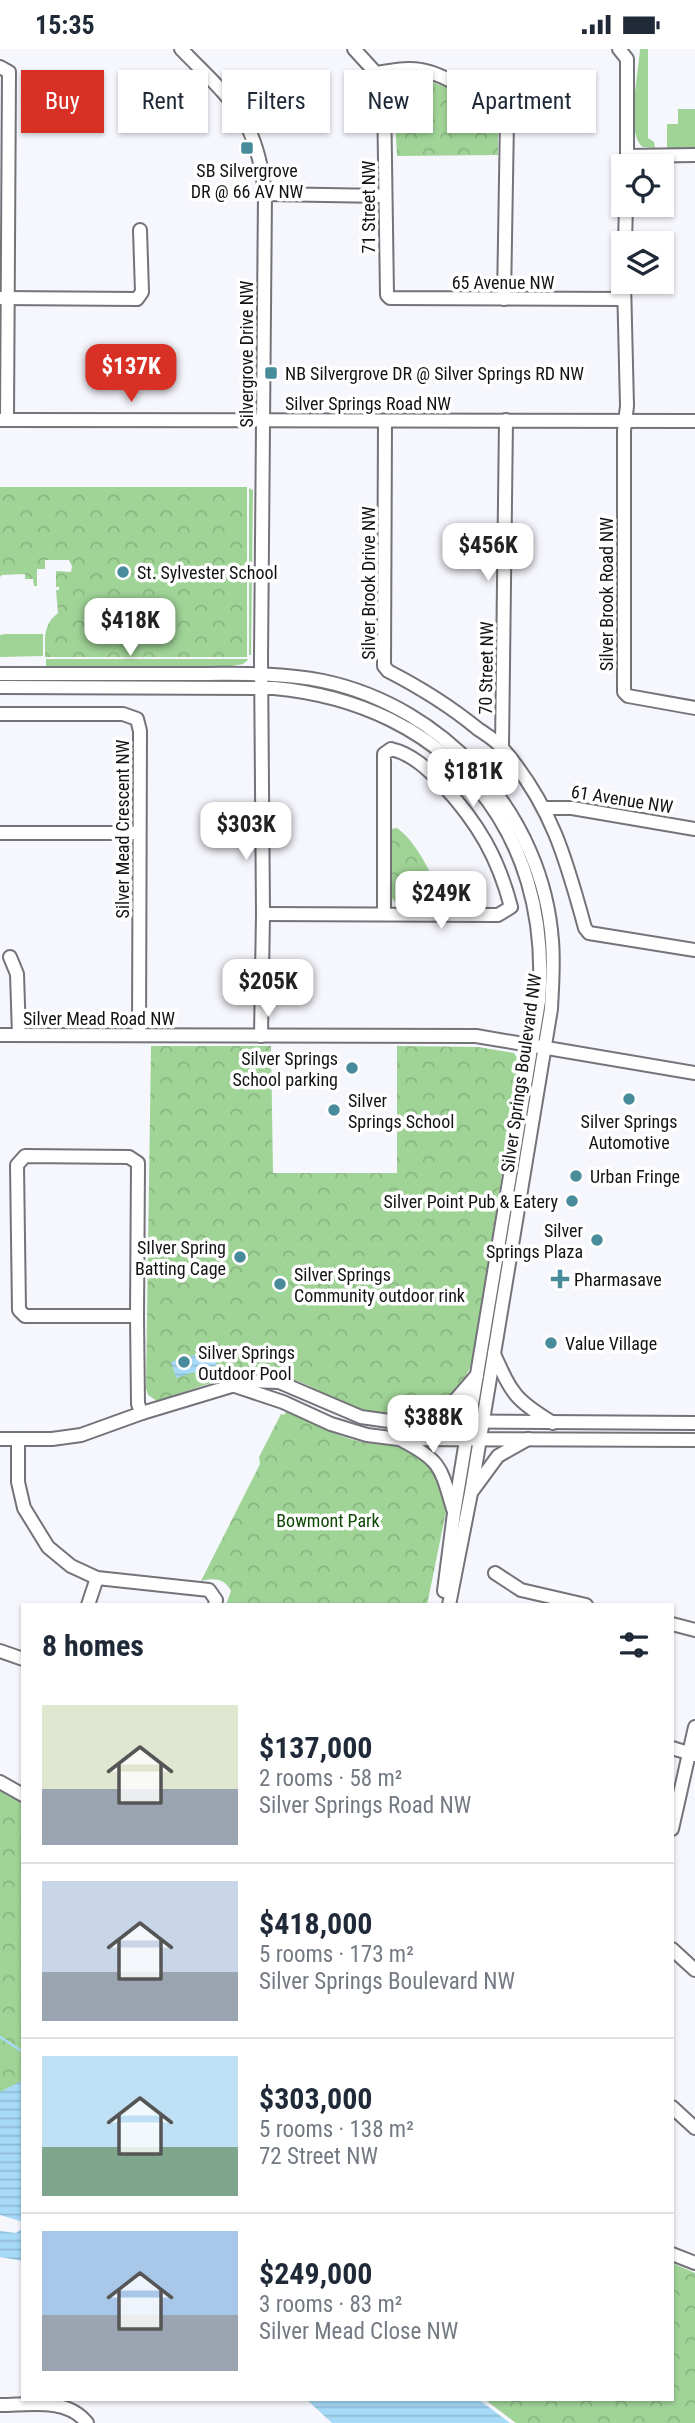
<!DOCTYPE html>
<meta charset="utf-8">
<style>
:root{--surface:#fff;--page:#f2f2f3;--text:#1f2937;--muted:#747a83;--line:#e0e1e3;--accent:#d93025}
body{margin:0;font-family:"Roboto Condensed",sans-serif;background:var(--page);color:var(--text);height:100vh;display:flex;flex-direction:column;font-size:26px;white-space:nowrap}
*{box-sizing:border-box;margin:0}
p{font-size:23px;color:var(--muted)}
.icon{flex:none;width:38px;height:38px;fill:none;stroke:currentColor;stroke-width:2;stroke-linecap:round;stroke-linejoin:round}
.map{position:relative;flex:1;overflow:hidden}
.details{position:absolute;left:21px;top:1554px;width:653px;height:798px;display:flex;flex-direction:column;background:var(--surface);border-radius:0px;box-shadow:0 2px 5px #0004}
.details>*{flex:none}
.guide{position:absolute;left:21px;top:21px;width:654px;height:63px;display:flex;gap:14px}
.fabs{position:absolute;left:611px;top:105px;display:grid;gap:14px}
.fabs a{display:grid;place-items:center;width:63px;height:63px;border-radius:0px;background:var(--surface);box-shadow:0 2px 5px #0004;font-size:35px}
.price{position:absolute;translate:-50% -60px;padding:0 16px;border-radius:14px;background:#fff;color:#222;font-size:23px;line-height:46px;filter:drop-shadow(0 2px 4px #0008)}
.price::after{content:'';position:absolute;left:50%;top:42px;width:21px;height:16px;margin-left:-10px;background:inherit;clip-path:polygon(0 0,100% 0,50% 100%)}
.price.active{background:var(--accent);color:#fff}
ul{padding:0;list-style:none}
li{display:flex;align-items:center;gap:21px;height:175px;padding:0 21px}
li+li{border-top:2px solid var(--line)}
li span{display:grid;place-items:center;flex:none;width:196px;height:140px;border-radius:0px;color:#555}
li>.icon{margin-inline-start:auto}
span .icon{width:84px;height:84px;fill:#fffc;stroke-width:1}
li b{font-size:30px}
h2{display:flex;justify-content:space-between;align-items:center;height:84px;padding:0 21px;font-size:30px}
.pill{padding:0 24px;border-radius:0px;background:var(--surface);box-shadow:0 2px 5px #0004;font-size:24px;line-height:63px}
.pill.active{background:var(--accent);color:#fff}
.status{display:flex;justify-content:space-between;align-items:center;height:49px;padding:0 35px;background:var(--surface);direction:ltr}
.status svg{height:19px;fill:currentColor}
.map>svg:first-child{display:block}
.green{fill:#a0d497}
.park{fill:url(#park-crowns)}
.water{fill:url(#water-rules)}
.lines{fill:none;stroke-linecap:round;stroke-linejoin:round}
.stream{stroke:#a7daf7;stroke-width:2.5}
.minor-casing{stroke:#737379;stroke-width:16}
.minor{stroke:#fff;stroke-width:12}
.poi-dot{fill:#488b9b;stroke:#fff;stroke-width:2.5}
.labels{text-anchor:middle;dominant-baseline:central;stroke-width:7;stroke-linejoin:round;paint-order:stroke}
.poi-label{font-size:18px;fill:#131315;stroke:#fff;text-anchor:start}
.street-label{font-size:18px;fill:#131315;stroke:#fff}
.park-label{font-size:18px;fill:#0e4904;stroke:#fff}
</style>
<div class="status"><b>15:35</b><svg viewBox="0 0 49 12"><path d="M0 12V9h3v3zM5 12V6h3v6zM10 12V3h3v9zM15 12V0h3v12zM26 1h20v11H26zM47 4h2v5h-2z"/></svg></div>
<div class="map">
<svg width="695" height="2374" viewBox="0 0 695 2374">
<defs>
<pattern id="park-crowns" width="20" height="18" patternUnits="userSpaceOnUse" patternTransform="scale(1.75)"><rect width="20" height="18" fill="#a0d497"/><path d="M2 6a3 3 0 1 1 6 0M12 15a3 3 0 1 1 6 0" fill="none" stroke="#89b581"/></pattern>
<pattern id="water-rules" width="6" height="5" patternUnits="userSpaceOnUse" patternTransform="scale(1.75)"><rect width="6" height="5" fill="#a7daf7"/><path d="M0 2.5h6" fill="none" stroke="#8fbad3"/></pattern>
</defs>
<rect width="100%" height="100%" fill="#f6f6fd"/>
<g class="green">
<path d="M640,0H648V89L654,93L655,99L643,98C625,85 639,21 640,0Z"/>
<path d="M678,60H695V99H667V75H678Z"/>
<path d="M249,439L253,441L251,606H249Z"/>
<path d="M5,585H43V607L0,608V586Z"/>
<path d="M46,610H247L248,611L243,615L232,617H46Z"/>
</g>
<g class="park">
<path d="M412,27L450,39L498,71V106L397,107L394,55L390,40L391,32Z"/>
<path d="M0,438H247V608H45C45,587 43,576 58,564L56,541H59V538H56V522L71,523L72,517L69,511H45V520H37V537H34L33,530H25V525L2,526L0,528Z"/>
<path d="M397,779C419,795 432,828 444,852L442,859L397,856L392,849L391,784V780Z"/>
<path d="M151,997H271L273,1124H397V997L478,998L514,1004L520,1013L472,1313C453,1369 401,1377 350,1357C325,1347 303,1330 276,1326C240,1320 192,1341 157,1352L148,1346L146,1339Z"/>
<path d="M287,1361C311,1373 335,1387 362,1393C376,1396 391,1395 405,1400C432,1407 447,1437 446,1463L427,1556H226L231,1542C224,1529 214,1529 201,1532L260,1415L259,1408L281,1365L284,1366Z"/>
<path d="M0,1740L23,1753V2057L0,2058Z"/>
<path d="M672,2214L695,2224V2374H516L484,2350H672Z"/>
</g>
<g class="water">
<path d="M211,1297L217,1316L176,1329L171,1313L200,1304L199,1301Z"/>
<path d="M23,2031V2173L0,2166V2043Z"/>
<path d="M23,2179V2212L0,2208V2182L16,2184Z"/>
<path d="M306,2350H478L510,2374H332Z"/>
</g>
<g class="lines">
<path class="stream" d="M0,1988L23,2003"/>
<g class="minor-casing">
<g id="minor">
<path d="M181,0C232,52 257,69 265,145L261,609L263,865L261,987"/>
<path d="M354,0L376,24L384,44L387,246L390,249L624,250"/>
<path d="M619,0L627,10V107"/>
<path d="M0,18L9,23L7,371"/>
<path d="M376,24C391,22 406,18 421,21C441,24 497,54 507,71L504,250"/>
<path d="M627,117V107L695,106"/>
<path d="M265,145L385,147"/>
<path d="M625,194L626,156"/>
<path d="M624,233L627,357L624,382V643L628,647L695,659"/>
<path d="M0,249L137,250L142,243L140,181"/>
<path d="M0,371L695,372"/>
<path d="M385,372L384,617L388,622C421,639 450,657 478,680C487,686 497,692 503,700C551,756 566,809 585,879L589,884L695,901"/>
<path d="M0,625C62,625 124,625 186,625C231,625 278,623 323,632C446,658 543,766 552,892C554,915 552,938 551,960L471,1444L449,1556"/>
<path d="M0,638L274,639C446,655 553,780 539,952L454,1464L444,1542"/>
<path d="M0,665H123L137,670L140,682L139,986"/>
<path d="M502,698L506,371"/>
<path d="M544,759H572L695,780"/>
<path d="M0,784H139"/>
<path d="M263,865L498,866L511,858C498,808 478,774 443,736C428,720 412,705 391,700L384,705V865"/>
<path d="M10,908L17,925L19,986"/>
<path d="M0,986L476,987L695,1024"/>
<path d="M25,1107L129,1108L138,1114L137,1267H25L19,1261L17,1116Z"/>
<path d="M137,1267L138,1355L142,1364"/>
<path d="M494,1305C512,1345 515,1351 553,1374"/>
<path d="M235,1337L283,1353L331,1375L367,1386L399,1390L695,1391"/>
<path d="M423,1372L452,1355L477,1326"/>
<path d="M0,1390H52L81,1386L142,1364L248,1332L279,1333L361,1368L389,1372L695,1374"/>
<path d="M18,1390V1433L24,1459L48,1498L71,1517L97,1529L209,1541L216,1551L215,1556"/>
<path d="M403,1392C442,1412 441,1420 453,1460"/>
<path d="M473,1441L498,1407L528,1390"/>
<path d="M495,1524L521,1541L586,1556"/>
<path d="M88,1556L97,1529"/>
<path d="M672,1575L695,1581"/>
<path d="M0,1602L23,1610"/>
<path d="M672,1699L695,1706"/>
<path d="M0,1733L23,1746"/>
<path d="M672,1780L695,1678"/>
<path d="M672,1900L695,1921"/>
<path d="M672,2058L695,2079"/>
<path d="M672,2205L695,2214"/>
<path d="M0,2356C29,2356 67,2348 87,2374"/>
</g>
</g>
<use href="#minor" class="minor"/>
</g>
<g class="poi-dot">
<rect x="240" y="92" width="14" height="14" rx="3.5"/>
<rect x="264" y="317" width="14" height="14" rx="3.5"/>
<circle cx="123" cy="523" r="7"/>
<circle cx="352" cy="1019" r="7"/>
<circle cx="629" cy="1050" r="7"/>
<circle cx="334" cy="1061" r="7"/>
<circle cx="576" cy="1127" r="7"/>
<circle cx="572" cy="1152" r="7"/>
<circle cx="597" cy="1191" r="7"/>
<circle cx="240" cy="1208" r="7"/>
<path d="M556.5 1219.5h7v7h7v7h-7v7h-7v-7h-7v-7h7z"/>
<circle cx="280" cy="1235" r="7"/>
<circle cx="551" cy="1294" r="7"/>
<circle cx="184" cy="1313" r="7"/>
</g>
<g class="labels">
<g class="poi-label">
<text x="247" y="121" text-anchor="middle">SB Silvergrove<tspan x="247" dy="21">DR @ 66 AV NW</tspan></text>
<text x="285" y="324">NB Silvergrove DR @ Silver Springs RD NW</text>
<text x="137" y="523">St. Sylvester School</text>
<text x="338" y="1009" text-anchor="end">Silver Springs<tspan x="338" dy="21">School parking</tspan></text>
<text x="348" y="1051">Silver<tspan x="348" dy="21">Springs School</tspan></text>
<text x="629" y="1072" text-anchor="middle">Silver Springs<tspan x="629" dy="21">Automotive</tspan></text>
<text x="590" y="1127">Urban Fringe</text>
<text x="558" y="1152" text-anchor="end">Silver Point Pub &amp; Eatery</text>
<text x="583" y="1181" text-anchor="end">Silver<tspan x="583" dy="21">Springs Plaza</tspan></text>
<text x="226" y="1198" text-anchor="end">SIlver Spring<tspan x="226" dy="21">Batting Cage</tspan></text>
<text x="294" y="1225">Silver Springs<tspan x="294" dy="21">Community outdoor rink</tspan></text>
<text x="574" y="1230">Pharmasave</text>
<text x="565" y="1294">Value Village</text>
<text x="198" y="1303">Silver Springs<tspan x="198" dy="21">Outdoor Pool</tspan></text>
</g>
<g class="street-label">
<text transform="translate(368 158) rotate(-90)">71 Street NW</text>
<text x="503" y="233">65 Avenue NW</text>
<text transform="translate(246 305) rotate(-90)">Silvergrove Drive NW</text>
<text x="368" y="354">Silver Springs Road NW</text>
<text transform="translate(368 534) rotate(-90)">Silver Brook Drive NW</text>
<text transform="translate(606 545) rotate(-90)">Silver Brook Road NW</text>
<text transform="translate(486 619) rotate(-89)">70 Street NW</text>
<text transform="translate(622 750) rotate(9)">61 Avenue NW</text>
<text transform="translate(122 780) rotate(-90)">Silver Mead Crescent NW</text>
<text x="99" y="969">Silver Mead Road NW</text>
<text transform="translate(521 1024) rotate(-82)">Silver Springs Boulevard NW</text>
</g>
<g class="park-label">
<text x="328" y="1471">Bowmont Park</text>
</g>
</g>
</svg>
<div class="fabs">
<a><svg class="icon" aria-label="locate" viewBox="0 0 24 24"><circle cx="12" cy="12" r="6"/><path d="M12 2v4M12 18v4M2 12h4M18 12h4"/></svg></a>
<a><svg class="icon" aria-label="layers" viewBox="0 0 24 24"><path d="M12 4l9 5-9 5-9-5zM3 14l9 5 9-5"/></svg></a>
</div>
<b class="price active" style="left:131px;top:355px">$137K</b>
<b class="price" style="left:488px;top:534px">$456K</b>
<b class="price" style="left:130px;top:609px">$418K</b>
<b class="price" style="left:473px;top:760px">$181K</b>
<b class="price" style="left:246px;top:813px">$303K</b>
<b class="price" style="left:441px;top:882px">$249K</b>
<b class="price" style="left:268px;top:970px">$205K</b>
<b class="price" style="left:433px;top:1406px">$388K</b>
<div class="guide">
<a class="pill active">Buy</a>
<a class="pill">Rent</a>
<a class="pill">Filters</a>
<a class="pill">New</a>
<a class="pill">Apartment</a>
</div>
<section class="details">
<h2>8 homes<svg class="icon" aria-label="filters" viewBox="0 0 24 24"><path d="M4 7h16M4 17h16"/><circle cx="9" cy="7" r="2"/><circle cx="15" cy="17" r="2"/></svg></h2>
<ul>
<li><span style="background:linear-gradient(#dfe7d0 60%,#9aa5b1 0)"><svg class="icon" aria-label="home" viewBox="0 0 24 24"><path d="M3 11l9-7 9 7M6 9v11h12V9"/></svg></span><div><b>$137,000</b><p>2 rooms · 58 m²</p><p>Silver Springs Road NW</p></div></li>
<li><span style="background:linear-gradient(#c9d6e8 65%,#9aa5b1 0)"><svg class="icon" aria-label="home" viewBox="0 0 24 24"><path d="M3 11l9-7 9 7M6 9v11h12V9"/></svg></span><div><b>$418,000</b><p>5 rooms · 173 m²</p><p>Silver Springs Boulevard NW</p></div></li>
<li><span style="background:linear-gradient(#bfe0f5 65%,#7fa58c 0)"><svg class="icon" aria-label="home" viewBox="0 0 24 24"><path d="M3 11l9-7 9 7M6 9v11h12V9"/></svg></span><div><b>$303,000</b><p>5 rooms · 138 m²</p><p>72 Street NW</p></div></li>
<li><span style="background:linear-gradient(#a9c7e8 60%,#9aa5b1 0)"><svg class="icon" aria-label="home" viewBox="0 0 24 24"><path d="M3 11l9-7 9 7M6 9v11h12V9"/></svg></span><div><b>$249,000</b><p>3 rooms · 83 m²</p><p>Silver Mead Close NW</p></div></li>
</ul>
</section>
</div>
